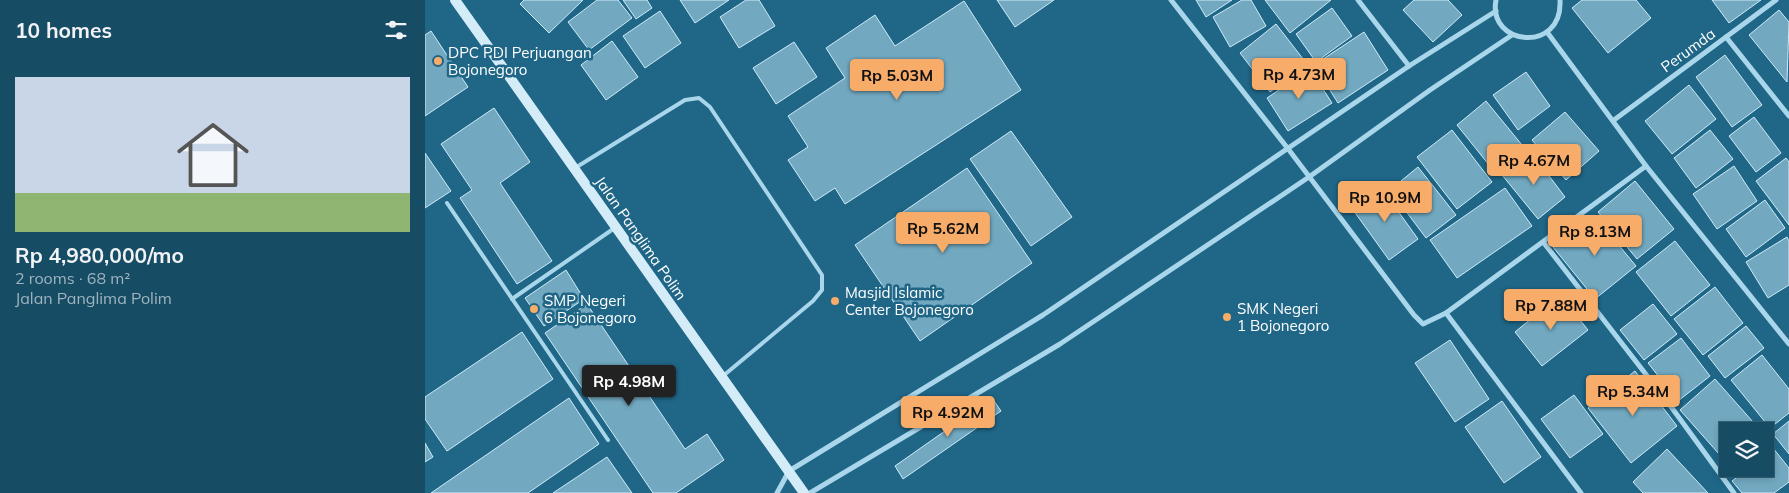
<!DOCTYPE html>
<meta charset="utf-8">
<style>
:root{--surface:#174c65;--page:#24566e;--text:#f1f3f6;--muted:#9eb4bf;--line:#366379;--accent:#f8ac69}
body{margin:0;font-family:Mulish,sans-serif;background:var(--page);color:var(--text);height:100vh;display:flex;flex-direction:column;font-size:19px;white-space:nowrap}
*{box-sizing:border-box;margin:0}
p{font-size:16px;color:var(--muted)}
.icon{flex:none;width:28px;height:28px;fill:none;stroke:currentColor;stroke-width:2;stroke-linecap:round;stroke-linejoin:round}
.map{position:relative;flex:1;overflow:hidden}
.drawer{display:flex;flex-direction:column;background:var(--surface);width:425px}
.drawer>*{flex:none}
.buttons{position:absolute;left:1294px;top:422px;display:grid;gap:10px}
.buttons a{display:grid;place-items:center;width:55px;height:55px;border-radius:0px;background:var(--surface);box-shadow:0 2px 8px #0003,0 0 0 1px var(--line);font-size:25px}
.price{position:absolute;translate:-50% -42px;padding:0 11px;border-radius:5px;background:var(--accent);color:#111;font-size:16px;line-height:32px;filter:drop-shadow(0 1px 2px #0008)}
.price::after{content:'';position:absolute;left:50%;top:30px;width:15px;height:11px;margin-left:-8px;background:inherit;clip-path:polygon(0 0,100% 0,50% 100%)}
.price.selected{background:#222;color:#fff}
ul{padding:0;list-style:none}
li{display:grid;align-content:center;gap:10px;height:265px;padding:0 15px}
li+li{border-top:1px solid var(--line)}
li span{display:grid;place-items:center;height:155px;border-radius:0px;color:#555}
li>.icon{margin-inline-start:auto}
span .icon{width:90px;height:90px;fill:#fffc;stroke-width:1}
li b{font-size:21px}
h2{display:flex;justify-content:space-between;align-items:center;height:60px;padding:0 15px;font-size:21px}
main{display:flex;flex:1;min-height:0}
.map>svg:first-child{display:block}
.building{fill:#72a9c1;stroke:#ceebf8}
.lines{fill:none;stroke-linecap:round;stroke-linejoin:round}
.lane{stroke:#a9d6ea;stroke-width:4}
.street{stroke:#a9d6ea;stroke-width:5}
.secondary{stroke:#d4ecf8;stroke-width:10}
.poi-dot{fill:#f8ac69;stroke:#1f6687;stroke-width:2}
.labels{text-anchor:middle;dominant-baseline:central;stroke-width:5;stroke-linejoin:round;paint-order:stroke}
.street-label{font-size:15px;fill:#fff;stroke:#1f6687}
.poi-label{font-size:15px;fill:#fff;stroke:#1f6687;text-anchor:start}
</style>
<main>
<section class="drawer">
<h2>10 homes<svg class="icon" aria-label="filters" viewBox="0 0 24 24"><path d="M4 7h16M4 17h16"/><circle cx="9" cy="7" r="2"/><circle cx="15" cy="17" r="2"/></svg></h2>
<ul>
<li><span style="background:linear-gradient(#c9d6e8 75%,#8fb573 0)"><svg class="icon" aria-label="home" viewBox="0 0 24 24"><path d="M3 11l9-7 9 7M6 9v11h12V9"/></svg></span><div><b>Rp 4,980,000/mo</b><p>2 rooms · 68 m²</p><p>Jalan Panglima Polim</p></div></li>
</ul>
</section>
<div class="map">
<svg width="1364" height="493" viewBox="0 0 1364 493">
<rect width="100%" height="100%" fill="#1f6687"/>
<g class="building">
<path d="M99,0H158L124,33L95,4Z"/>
<path d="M172,0H193L207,18L164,50L143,22Z"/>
<path d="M198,0H222L227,8L211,19Z"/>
<path d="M255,0H304L270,23Z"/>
<path d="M321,0H334L350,26L314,48L295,17Z"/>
<path d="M572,0H629L590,27Z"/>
<path d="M771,0H807L781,17Z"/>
<path d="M817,0H826L841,26L805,47L788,17Z"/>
<path d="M840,0H906L865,33Z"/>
<path d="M989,0H1023L1037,15L1008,42L978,10Z"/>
<path d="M1157,0H1211L1226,18L1183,53L1147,8Z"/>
<path d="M1287,0H1336L1304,23Z"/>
<path d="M539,1L596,90L420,204L410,188L390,201L363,160L383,147L363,116L420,78L401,48L450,15L470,46Z"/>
<path d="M907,8L927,36L891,62L871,34Z"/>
<path d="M1354,10L1364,22L1362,82L1324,35Z"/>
<path d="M235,11L256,43L220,68L198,36Z"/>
<path d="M851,24L882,64L845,92L815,53Z"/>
<path d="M6,31L43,87L0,116V35Z"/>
<path d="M939,32L963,70L913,103L889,65Z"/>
<path d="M187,41L213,77L181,100L156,65Z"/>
<path d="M369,42L392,77L351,104L328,68Z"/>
<path d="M1300,55L1337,105L1307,127L1271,77Z"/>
<path d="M885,69L907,103L863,131L842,98Z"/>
<path d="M1101,72L1125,106L1093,130L1068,95Z"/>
<path d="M1264,85L1291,119L1247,154L1220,121Z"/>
<path d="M1061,101L1097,145L1068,170L1032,125Z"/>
<path d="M69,108L105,162L75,183L127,261L92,284L35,198L47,190L16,144Z"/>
<path d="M1140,112L1174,151L1141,180L1107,140Z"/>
<path d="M1329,117L1356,153L1331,172L1304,136Z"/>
<path d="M1027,130L1067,182L1032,209L992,157Z"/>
<path d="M1285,130L1308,159L1271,188L1249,158Z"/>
<path d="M586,131L647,217L606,246L545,159Z"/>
<path d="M1106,152L1140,197L1113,219L1077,175Z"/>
<path d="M0,153L26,191L0,208Z"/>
<path d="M1361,158L1364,162V225L1331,181Z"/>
<path d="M1309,166L1332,201L1292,229L1268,194Z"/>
<path d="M993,167L1031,215L1001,238L965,190Z"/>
<path d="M542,168L607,263L495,341L430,245Z"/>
<path d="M1210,181L1249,229L1212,259L1173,212Z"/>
<path d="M955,186L993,239L964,260L926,207Z"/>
<path d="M1080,188L1107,226L1032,278L1005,240Z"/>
<path d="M1340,200L1360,228L1321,257L1301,229Z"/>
<path d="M1169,215L1211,266L1170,299L1128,247Z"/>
<path d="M1362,237L1364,241V285L1343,298L1321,262Z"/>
<path d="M1250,241L1285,285L1246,316L1211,272Z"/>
<path d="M141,270L159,299L119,326L100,298Z"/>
<path d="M1290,287L1318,323L1278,355L1249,319Z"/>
<path d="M1135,295L1163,330L1117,366L1090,332Z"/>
<path d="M162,304L260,449L282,434L299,460L251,493H228L120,333Z"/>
<path d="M1228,304L1252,334L1219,360L1195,330Z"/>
<path d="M1321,326L1339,348L1300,378L1283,356Z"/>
<path d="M97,332L128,379L22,451L0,419V397Z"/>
<path d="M1256,338L1285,376L1253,401L1223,363Z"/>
<path d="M1025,340L1064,399L1030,422L990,363Z"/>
<path d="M1337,355L1364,389V413L1345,428L1306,380Z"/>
<path d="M1210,371L1252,426L1206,463L1163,408Z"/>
<path d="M1290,379L1336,431H1302V463L1255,410Z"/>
<path d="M1149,395L1178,434L1145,458L1116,419Z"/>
<path d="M144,398L174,444L103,493H6Z"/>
<path d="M567,398L576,411L478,479L470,466Z"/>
<path d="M1077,401L1116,457L1079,483L1040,427Z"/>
<path d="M1364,421V454L1348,434Z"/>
<path d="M1340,436L1348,444L1340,451Z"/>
<path d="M0,443L8,457L0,462Z"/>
<path d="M1348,448L1364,468V482L1349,493H1317L1307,481L1323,469H1340V455Z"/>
<path d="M1242,449L1283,493H1218L1208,482Z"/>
<path d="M182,457L207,493H128Z"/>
</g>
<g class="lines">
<g class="lane">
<path d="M150,168L260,100L274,98L285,107L397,275V290L388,301L298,376"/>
<path d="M22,203L183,440"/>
<path d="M87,299L191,227"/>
</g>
<g class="street">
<path d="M746,0L864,150L989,315L998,324L1021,313L1221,166"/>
<path d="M933,0L984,66"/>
<path d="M1071,0C1062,46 1138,54 1135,0"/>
<path d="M1122,32L1221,166L1364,344"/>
<path d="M1301,37L1364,116"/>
<path d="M1189,120L1351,0"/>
<path d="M1119,243L1247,408L1309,493"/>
<path d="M1021,313L1156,493"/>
<path d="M352,493L364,471L618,315L984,66L1071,11"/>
<path d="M385,493L635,344L884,177L1005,90L1087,35"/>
</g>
<path class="secondary" d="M30,0L379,493"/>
</g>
<g class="poi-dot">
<circle cx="13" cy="61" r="5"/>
<circle cx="410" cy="301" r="5"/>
<circle cx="109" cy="309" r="5"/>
<circle cx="802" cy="317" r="5"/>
</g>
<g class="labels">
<g class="street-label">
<text transform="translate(1263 50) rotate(-36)">Perumda</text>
<text transform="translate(216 238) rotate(55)">Jalan Panglima Polim</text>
</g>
<g class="poi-label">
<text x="23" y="52">DPC PDI Perjuangan<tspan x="23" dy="17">Bojonegoro</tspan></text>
<text x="420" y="292">Masjid Islamic<tspan x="420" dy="17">Center Bojonegoro</tspan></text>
<text x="119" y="300">SMP Negeri<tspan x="119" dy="17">6 Bojonegoro</tspan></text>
<text x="812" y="308">SMK Negeri<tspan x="812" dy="17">1 Bojonegoro</tspan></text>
</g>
</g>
</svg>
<div class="buttons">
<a><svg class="icon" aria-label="layers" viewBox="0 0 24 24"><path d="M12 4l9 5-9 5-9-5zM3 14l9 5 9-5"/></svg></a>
</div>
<b class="price" style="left:874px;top:100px">Rp 4.73M</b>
<b class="price" style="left:472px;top:101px">Rp 5.03M</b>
<b class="price" style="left:1109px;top:186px">Rp 4.67M</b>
<b class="price" style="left:960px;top:223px">Rp 10.9M</b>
<b class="price" style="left:518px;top:254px">Rp 5.62M</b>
<b class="price" style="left:1170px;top:257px">Rp 8.13M</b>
<b class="price" style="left:1126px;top:331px">Rp 7.88M</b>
<b class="price selected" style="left:204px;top:407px">Rp 4.98M</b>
<b class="price" style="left:1208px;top:417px">Rp 5.34M</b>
<b class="price" style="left:523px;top:438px">Rp 4.92M</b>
</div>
</main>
